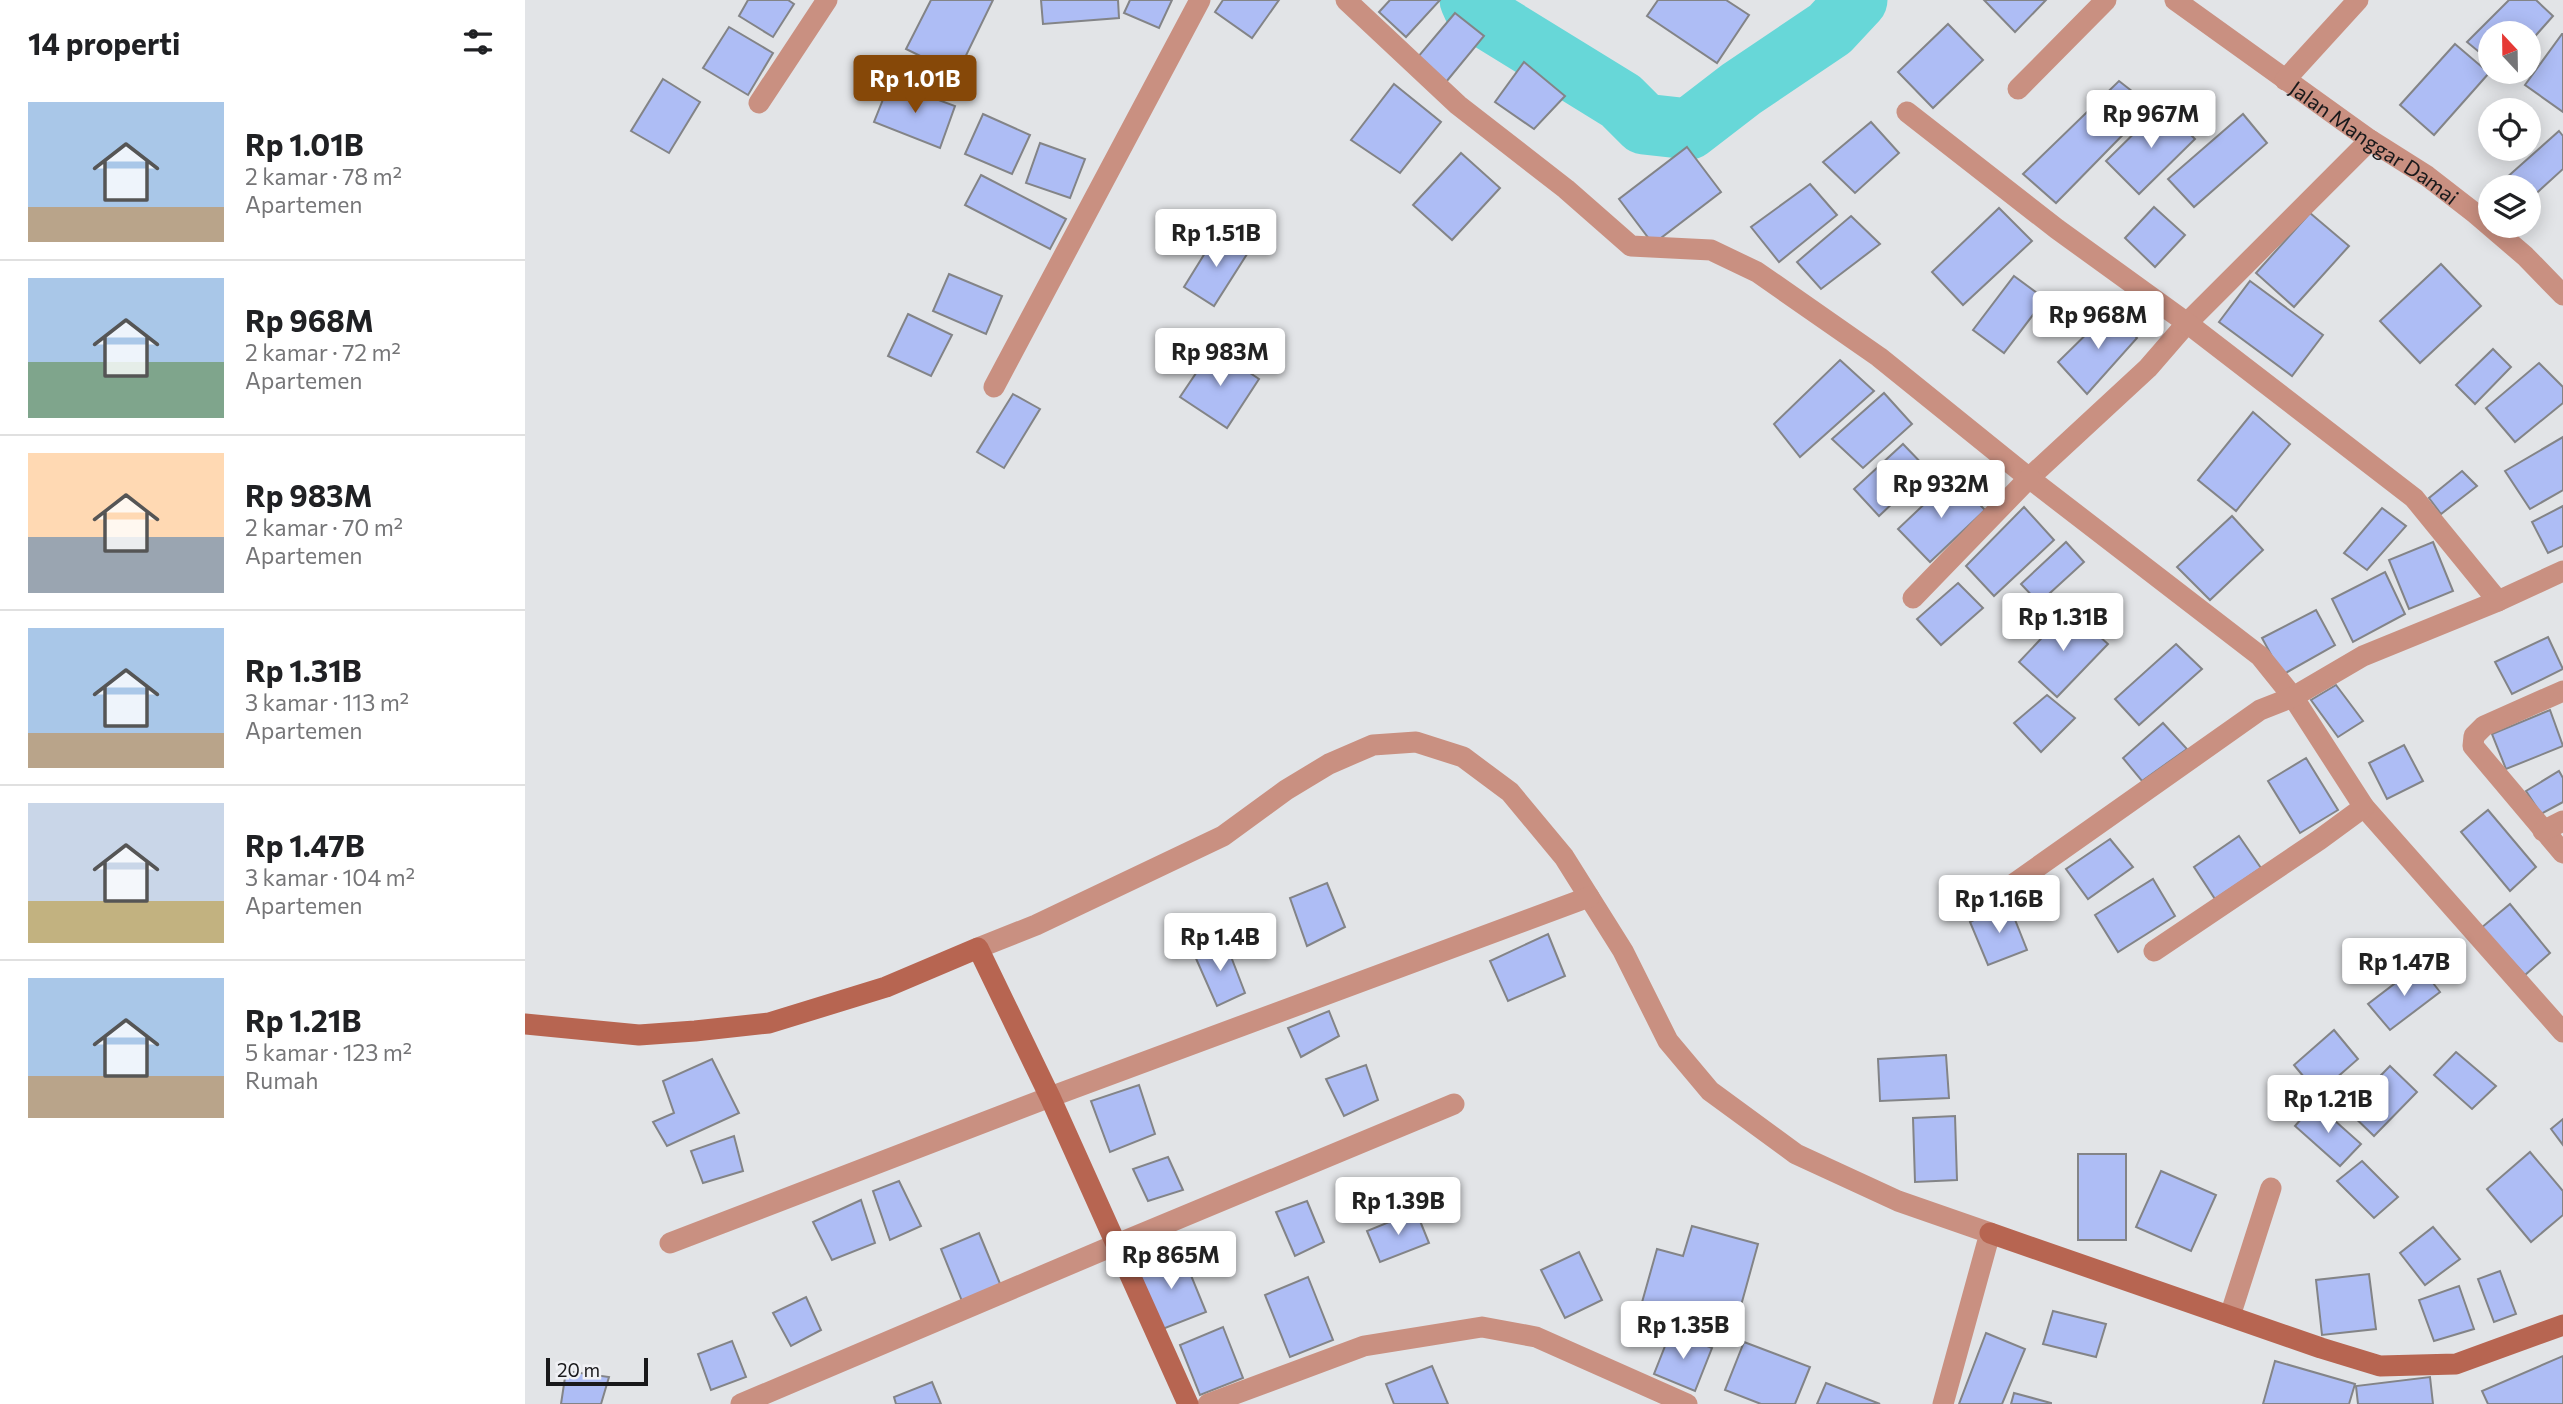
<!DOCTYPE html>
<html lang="id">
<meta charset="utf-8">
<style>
:root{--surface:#fff;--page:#f6f6f6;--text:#202124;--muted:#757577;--line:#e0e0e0;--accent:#864808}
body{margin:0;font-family:Commissioner,sans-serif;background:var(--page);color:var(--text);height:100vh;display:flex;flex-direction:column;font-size:26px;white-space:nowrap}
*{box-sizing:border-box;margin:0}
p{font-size:23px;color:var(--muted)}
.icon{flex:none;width:38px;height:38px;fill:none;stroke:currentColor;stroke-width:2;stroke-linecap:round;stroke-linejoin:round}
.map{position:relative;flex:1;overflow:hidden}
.drawer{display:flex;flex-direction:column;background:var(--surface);width:525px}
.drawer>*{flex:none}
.needle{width:46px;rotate:338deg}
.fabs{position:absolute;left:1953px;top:21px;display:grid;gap:14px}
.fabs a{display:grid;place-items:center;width:63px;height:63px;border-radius:50%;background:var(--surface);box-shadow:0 4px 18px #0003;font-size:35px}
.scale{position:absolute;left:21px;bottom:18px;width:102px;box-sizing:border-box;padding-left:7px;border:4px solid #19191b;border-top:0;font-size:19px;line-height:24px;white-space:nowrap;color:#19191b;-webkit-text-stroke:5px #f0f1f5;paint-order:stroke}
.price{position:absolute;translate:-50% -60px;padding:0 16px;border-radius:7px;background:#fff;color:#222;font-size:23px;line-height:46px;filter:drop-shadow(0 2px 4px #0008)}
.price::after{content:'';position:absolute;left:50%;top:42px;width:21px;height:16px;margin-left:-10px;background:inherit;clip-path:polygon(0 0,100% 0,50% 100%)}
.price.current{background:var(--accent);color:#fff}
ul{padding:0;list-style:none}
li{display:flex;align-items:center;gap:21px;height:175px;padding:0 28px}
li+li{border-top:2px solid var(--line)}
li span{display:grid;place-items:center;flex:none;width:196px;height:140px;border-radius:0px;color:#555}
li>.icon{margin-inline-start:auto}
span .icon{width:84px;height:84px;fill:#fffc;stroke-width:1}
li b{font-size:30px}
h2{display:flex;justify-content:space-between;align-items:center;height:84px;padding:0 28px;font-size:30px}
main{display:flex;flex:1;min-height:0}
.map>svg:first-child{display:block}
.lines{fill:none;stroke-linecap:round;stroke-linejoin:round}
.river{stroke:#67d7d8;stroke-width:61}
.building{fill:#aebdf5;stroke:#838487;stroke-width:2}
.street{stroke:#c99081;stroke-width:21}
.secondary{stroke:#b76551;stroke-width:21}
.labels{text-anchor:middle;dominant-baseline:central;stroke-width:5;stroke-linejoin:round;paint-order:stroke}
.street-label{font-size:21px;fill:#19191b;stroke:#f0f1f5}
</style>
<main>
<section class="drawer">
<h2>14 properti<svg class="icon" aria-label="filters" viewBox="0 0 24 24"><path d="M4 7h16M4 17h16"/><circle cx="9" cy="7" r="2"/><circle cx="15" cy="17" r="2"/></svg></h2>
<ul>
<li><span style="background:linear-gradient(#a9c7e8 75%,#b9a48a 0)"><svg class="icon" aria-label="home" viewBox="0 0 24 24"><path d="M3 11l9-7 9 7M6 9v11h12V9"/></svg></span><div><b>Rp 1.01B</b><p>2 kamar · 78 m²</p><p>Apartemen</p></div></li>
<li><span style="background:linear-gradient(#a9c7e8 60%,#7fa58c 0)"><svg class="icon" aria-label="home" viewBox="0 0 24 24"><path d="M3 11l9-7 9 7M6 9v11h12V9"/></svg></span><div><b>Rp 968M</b><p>2 kamar · 72 m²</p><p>Apartemen</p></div></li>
<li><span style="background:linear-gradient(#ffd9b3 60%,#9aa5b1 0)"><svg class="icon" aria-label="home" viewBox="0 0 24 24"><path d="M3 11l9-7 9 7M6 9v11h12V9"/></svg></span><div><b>Rp 983M</b><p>2 kamar · 70 m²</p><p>Apartemen</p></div></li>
<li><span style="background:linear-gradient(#a9c7e8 75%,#b9a48a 0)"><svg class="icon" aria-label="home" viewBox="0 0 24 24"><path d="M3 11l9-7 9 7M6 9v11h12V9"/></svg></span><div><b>Rp 1.31B</b><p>3 kamar · 113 m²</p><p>Apartemen</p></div></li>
<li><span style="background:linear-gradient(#c9d6e8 70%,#c2b280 0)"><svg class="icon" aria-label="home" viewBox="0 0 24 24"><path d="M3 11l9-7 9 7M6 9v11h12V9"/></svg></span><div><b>Rp 1.47B</b><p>3 kamar · 104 m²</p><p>Apartemen</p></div></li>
<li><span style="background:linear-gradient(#a9c7e8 70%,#b9a48a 0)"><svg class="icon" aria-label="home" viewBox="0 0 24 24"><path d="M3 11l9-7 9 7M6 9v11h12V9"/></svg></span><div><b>Rp 1.21B</b><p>5 kamar · 123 m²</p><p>Rumah</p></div></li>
</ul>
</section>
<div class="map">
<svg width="2038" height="1404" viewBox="0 0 2038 1404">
<rect width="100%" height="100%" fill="#e2e4e7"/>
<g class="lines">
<path class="river" d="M945,0L950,11L1096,101L1119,124L1164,129L1216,89L1305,29L1332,0"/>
</g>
<g class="building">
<path d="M223,0H263L269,4L248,37L214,16Z"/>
<path d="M406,0H468L432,74L381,49Z"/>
<path d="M516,0H593L594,18L518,24Z"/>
<path d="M605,0H647L634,28L599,13Z"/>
<path d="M698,0H754L727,38L690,12Z"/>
<path d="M865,0H915L881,37L854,12Z"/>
<path d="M1133,0H1201L1224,15L1192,63L1122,16Z"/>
<path d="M1459,0H1521L1490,32Z"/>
<path d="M1984,0H2011L2028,16L2004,43V33H1965V61L1942,42Z"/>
<path d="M930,13L959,36L921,82L892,58Z"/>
<path d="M1423,24L1458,60L1408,108L1373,72Z"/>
<path d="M204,27L248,53L223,95L178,68Z"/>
<path d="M2037,34H2038V112L2000,85Z"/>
<path d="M1930,44L1964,73L1909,135L1875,105Z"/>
<path d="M999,62L1040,96L1009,129L970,102Z"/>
<path d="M138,79L175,102L144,153L106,131Z"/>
<path d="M1594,81L1626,106L1531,203L1498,174Z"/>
<path d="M365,82L430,106L415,148L349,122Z"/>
<path d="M869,84L916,122L875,173L826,140Z"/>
<path d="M1637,106L1670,139L1614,194L1581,161Z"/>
<path d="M458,114L505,135L487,174L440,154Z"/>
<path d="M1718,114L1742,143L1669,207L1643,179Z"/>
<path d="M1346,122L1374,153L1330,193L1298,162Z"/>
<path d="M2034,131L2038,136V169L2004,200V187H1988L1980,179Z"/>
<path d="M515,143L560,159L545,198L501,183Z"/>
<path d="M1162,147L1196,192L1128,244L1094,199Z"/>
<path d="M936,153L975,188L927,240L888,205Z"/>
<path d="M456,175L541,219L525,249L440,205Z"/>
<path d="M1285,184L1312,215L1254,262L1226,227Z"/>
<path d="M1629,207L1660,235L1630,267L1600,238Z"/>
<path d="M1474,208L1507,241L1438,305L1407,272Z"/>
<path d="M1785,213L1824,246L1769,307L1731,273Z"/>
<path d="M1326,216L1355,244L1296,289L1272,262Z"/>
<path d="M693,232L724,251L689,306L659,287Z"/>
<path d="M1916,264L1956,306L1895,363L1855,321Z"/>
<path d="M424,274L477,296L461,334L408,311Z"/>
<path d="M1489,276L1520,299L1479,353L1448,330Z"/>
<path d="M1725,281L1798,335L1767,376L1694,322Z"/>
<path d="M1587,309L1612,338L1562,394L1533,362Z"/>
<path d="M383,314L427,335L406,376L363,356Z"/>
<path d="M688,348L734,379L702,428L655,397Z"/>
<path d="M1968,349L1986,367L1950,404L1931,385Z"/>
<path d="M1315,360L1349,391L1275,457L1249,424Z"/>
<path d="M2014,363L2038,387V403L1990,442L1961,408Z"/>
<path d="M1359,393L1387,424L1338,468L1307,439Z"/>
<path d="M488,394L515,409L479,468L452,452Z"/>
<path d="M1728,412L1765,444L1711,511L1673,480Z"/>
<path d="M2038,437V490L2005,509L1980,471Z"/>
<path d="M1378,444L1403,470L1354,516L1329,489Z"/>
<path d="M1937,471L1952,486L1916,514L1904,498Z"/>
<path d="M1428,477L1460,510L1405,562L1373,529Z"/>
<path d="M2038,506V546L2023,553L2007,522Z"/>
<path d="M1499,507L1529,540L1469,596L1441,566Z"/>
<path d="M1857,508L1881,526L1842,570L1819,553Z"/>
<path d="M1707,516L1738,550L1685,600L1652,567Z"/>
<path d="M1541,542L1559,562L1514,603L1496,584Z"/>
<path d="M1908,542L1928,591L1884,609L1864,560Z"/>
<path d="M1860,572L1880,614L1828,642L1807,599Z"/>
<path d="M1433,583L1458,608L1416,645L1392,619Z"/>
<path d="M1544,609L1583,644L1532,697L1494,662Z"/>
<path d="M1791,610L1810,645L1757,675L1737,638Z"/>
<path d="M2023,637L2038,669L1987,694L1970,662Z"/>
<path d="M1651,644L1677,669L1614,725L1590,699Z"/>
<path d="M1811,685L1838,721L1813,737L1786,700Z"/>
<path d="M1522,695L1550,718L1516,752L1489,723Z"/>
<path d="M2025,710L2038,746L1981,769L1967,734Z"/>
<path d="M1638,723L1662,749L1617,781L1598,758Z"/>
<path d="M1879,745L1898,781L1862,799L1844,763Z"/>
<path d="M1781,758L1813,810L1775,833L1743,781Z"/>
<path d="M2034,771L2038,778V802L2016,814L2001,791Z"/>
<path d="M1963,810L2011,867L1985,891L1936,832Z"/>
<path d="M1714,836L1736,868L1690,899L1669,867Z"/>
<path d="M1585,839L1608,867L1563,899L1541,869Z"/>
<path d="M1628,879L1650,916L1593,952L1570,915Z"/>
<path d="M802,883L820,927L782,946L765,898Z"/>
<path d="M1483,902L1502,950L1463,965L1445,922Z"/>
<path d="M1985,904L2025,953L2000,975L1956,928Z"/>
<path d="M1023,934L1040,976L983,1001L965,961Z"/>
<path d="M700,941L720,993L692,1006L669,954Z"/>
<path d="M1894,965L1915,992L1865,1030L1843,1004Z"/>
<path d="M804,1011L814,1036L776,1057L763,1028Z"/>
<path d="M1809,1030L1833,1059L1793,1094L1769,1065Z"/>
<path d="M1931,1052L1971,1086L1947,1109L1909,1075Z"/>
<path d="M1421,1055L1424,1098L1355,1101L1353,1059Z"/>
<path d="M187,1059L214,1113L142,1146L128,1122L149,1113L138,1081Z"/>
<path d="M841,1065L853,1100L819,1116L801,1079Z"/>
<path d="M1865,1066L1892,1092L1849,1136L1822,1110Z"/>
<path d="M614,1085L630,1134L585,1152L566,1101Z"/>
<path d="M1790,1103L1836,1144L1815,1166L1770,1126Z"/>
<path d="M1430,1116L1432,1180L1390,1182L1388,1118Z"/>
<path d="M2038,1119V1145L2026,1129Z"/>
<path d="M209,1136L218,1171L178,1183L166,1151Z"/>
<path d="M2005,1152L2038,1191V1215L2006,1242L1962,1189Z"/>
<rect x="1553" y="1154" width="48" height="86"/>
<path d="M643,1157L658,1190L623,1201L608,1169Z"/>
<path d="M1837,1161L1873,1197L1849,1218L1812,1181Z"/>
<path d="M1636,1171L1691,1195L1666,1251L1611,1227Z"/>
<path d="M374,1181L396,1226L365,1240L348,1191Z"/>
<path d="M336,1200L350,1243L307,1260L288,1222Z"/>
<path d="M782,1201L799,1242L770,1256L751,1212Z"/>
<path d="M891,1211L904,1243L855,1262L842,1231Z"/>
<path d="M1167,1226L1233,1244L1207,1338L1114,1313L1132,1249L1158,1256Z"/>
<path d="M1908,1227L1935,1259L1900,1285L1875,1253Z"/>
<path d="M454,1233L476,1286L437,1301L416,1249Z"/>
<path d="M656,1251L681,1312L635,1330L610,1270Z"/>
<path d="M1054,1252L1077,1300L1040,1318L1016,1270Z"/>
<path d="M1975,1271L1991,1314L1969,1322L1953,1279Z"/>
<path d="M1844,1274L1851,1329L1797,1335L1791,1280Z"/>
<path d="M783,1277L808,1340L765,1357L740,1295Z"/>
<path d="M1934,1286L1949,1329L1909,1341L1894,1300Z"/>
<path d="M281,1297L296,1330L266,1346L248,1313Z"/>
<path d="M1528,1311L1581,1324L1571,1357L1518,1344Z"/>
<path d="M698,1327L718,1378L675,1395L655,1345Z"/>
<path d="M1146,1331L1187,1348L1170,1391L1129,1374Z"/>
<path d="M1461,1333L1500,1349L1477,1404H1434Z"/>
<path d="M207,1341L221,1377L186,1390L173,1354Z"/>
<path d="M1219,1342L1285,1367L1270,1404H1236L1200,1390Z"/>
<path d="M2038,1356V1404H1963L1957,1391Z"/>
<path d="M1750,1361L1830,1384L1824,1404H1738Z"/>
<path d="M907,1366L923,1404H869L861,1384Z"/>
<path d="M41,1371L84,1377L76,1404H36Z"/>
<path d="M1905,1377L1908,1404H1833L1831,1386Z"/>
<path d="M407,1382L416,1404H371L369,1397Z"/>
<path d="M1301,1383L1355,1404H1292Z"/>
<path d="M1489,1393L1526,1403V1404H1486Z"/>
</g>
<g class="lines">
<g class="street">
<path d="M821,0L933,105L1041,189L1106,246L1186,250L1232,272L1354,357L1504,478L1623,368L1662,323L1845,140"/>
<path id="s1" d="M1650,0L1845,140L1902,176L1951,214L2000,256L2038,295"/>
<path d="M1760,80L1833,0"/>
<path d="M1493,89L1581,0"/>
<path d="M234,103L302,0"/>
<path d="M1382,112L1532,229L1662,323L1889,498L1973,601"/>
<path d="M469,387L675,0"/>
<path d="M1388,598L1504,478L1735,656L1768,697L1839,807L2038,1032"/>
<path d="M2038,691L1959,726L1949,736L1948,746L2038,853"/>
<path d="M2018,831L2038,821"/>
<path d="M1463,902L1735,710L1768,697L1838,656L1973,601L2038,571"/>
<path d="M453,948L511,925L698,836L761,790L804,764L848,745L891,742L938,757L985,792L1039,857L1098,951L1143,1041L1185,1091L1271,1154L1373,1201L1465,1233L1418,1404"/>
<path d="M1629,951L1794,840L1839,807"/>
<path d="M145,1243L525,1097L1064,897"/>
<path d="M1705,1316L1746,1188"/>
<path d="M216,1404L590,1245L929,1104"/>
<path d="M683,1404L839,1346L957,1327L1011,1337L1162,1404"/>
</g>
<g class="secondary">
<path d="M0,1024L114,1035L170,1031L244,1023L361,987L453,948L525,1097L663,1404"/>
<path d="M1465,1233L1796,1348L1855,1366L1931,1364L2038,1325"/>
</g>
</g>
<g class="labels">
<g class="street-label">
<text stroke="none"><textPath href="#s1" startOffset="245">Jalan Manggar Damai</textPath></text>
</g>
</g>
</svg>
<div class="fabs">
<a><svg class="needle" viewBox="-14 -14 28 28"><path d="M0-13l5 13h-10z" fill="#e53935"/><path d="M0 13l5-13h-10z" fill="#757577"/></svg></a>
<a><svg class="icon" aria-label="locate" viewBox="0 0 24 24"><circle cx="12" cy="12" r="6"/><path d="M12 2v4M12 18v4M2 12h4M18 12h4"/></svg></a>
<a><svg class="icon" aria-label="layers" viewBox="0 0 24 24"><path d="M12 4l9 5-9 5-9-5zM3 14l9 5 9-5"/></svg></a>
</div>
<div class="scale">20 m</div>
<b class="price current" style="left:390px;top:115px">Rp 1.01B</b>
<b class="price" style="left:1626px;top:150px">Rp 967M</b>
<b class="price" style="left:691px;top:269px">Rp 1.51B</b>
<b class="price" style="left:1573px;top:351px">Rp 968M</b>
<b class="price" style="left:695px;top:388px">Rp 983M</b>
<b class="price" style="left:1416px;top:520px">Rp 932M</b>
<b class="price" style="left:1538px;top:653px">Rp 1.31B</b>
<b class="price" style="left:1474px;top:935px">Rp 1.16B</b>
<b class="price" style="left:695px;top:973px">Rp 1.4B</b>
<b class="price" style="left:1879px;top:998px">Rp 1.47B</b>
<b class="price" style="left:1803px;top:1135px">Rp 1.21B</b>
<b class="price" style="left:873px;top:1237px">Rp 1.39B</b>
<b class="price" style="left:646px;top:1291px">Rp 865M</b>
<b class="price" style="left:1158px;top:1361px">Rp 1.35B</b>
</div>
</main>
